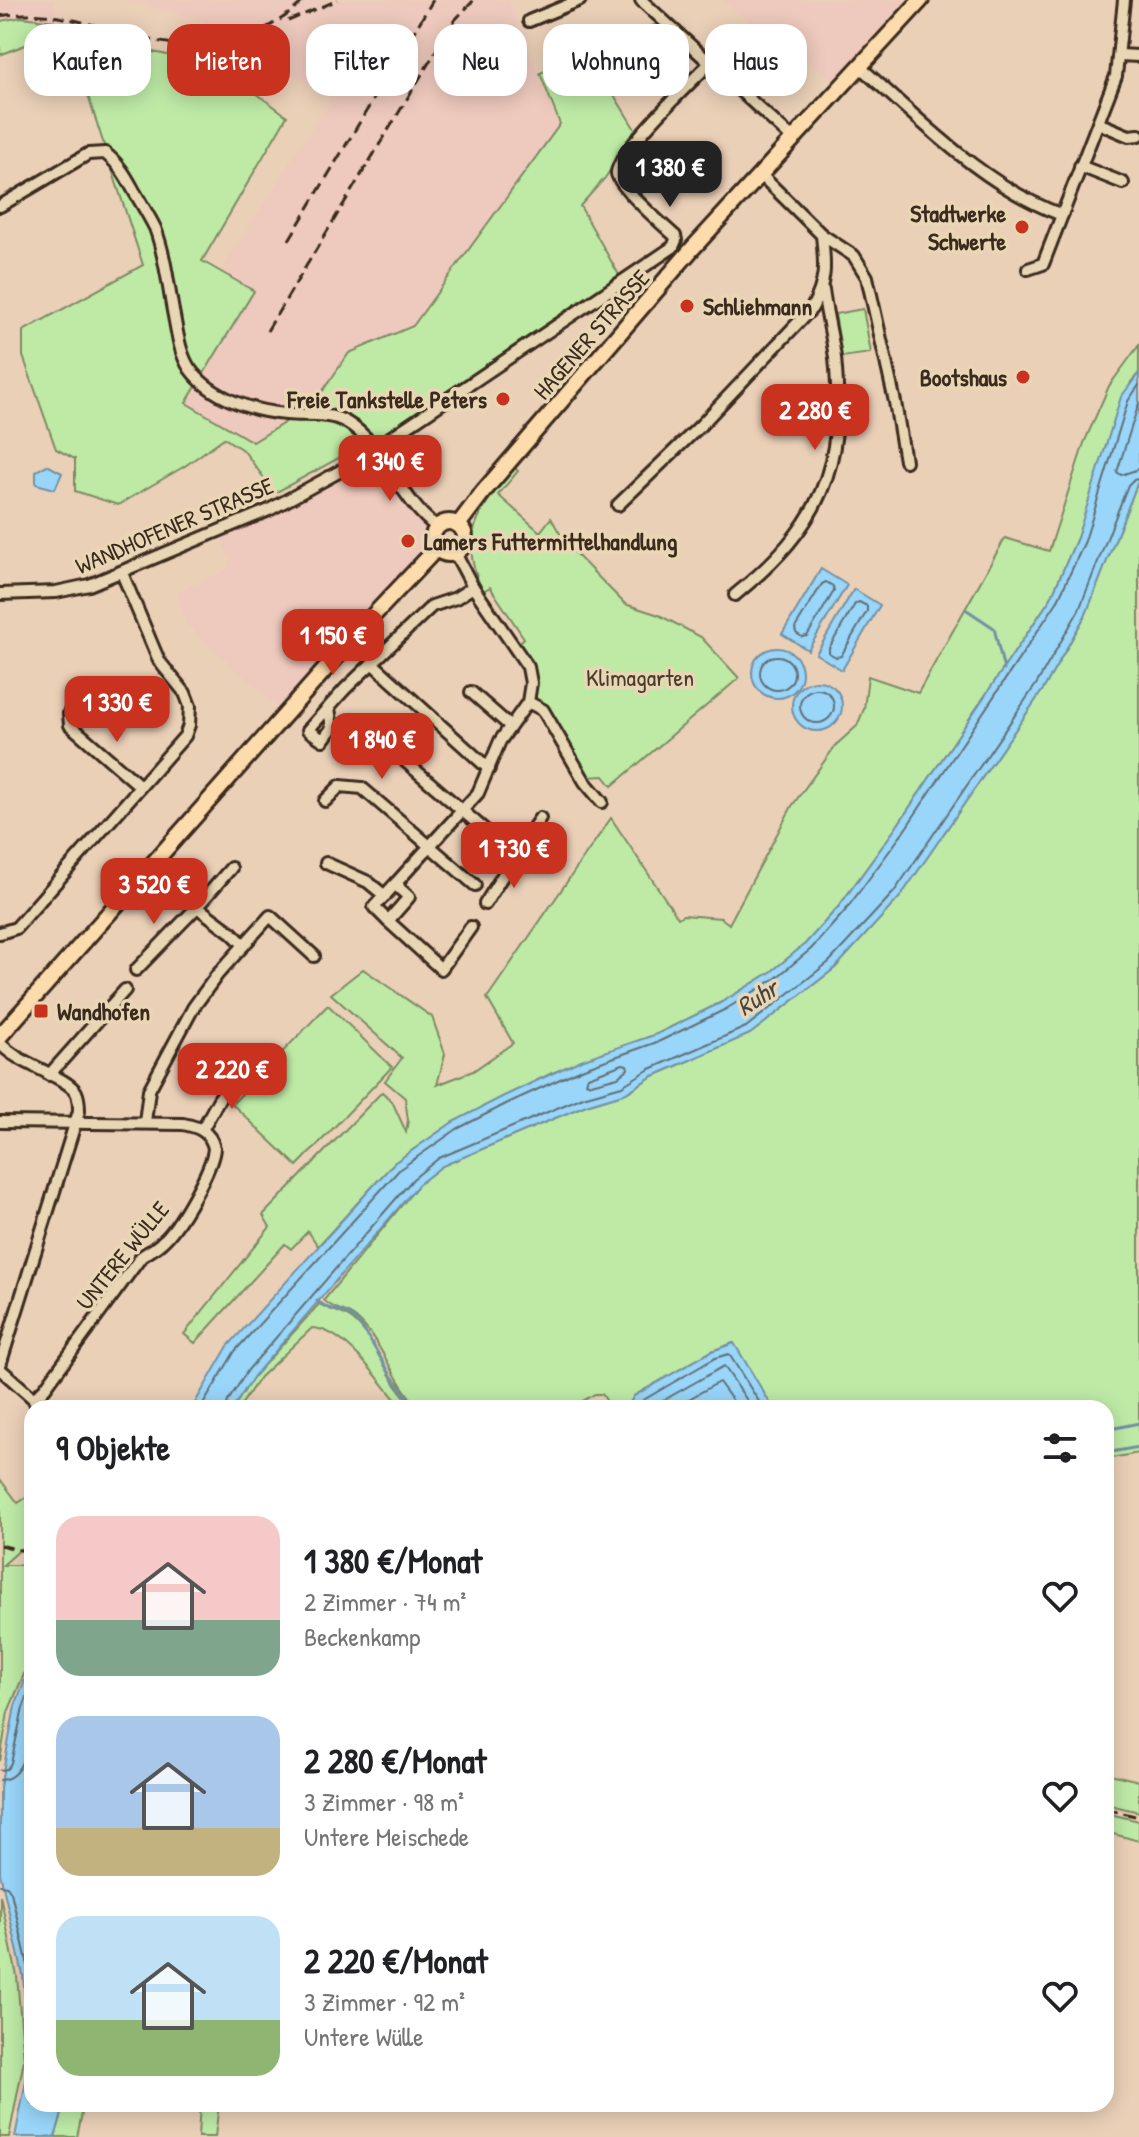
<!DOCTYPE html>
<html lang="de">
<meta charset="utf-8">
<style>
:root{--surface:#fff;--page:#f2f2f2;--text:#202124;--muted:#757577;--accent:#c8321e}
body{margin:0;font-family:"Patrick Hand",sans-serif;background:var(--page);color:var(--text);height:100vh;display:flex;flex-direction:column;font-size:30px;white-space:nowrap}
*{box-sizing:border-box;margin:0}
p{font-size:26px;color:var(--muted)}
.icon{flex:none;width:44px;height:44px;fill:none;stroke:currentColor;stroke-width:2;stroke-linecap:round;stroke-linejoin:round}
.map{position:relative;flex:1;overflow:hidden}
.drawer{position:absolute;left:24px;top:1400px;width:1090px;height:712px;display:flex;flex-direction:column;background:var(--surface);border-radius:24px;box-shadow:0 4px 20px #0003}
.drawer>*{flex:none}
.banner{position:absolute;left:24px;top:24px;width:1092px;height:72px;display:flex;gap:16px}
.price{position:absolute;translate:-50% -68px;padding:0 18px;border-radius:16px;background:var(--accent);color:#fff;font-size:26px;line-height:52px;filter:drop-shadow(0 2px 4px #0008)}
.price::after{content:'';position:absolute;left:50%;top:48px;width:24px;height:18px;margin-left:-12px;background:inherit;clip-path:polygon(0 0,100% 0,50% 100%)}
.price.on{background:#222;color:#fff}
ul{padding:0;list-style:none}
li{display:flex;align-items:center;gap:24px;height:200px;padding:0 32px}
li span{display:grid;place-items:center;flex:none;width:224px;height:160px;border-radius:24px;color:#555}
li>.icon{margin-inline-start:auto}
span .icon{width:96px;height:96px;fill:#fffc;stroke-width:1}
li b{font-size:34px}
h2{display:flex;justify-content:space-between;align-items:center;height:96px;padding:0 32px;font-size:34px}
.chip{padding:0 28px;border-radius:24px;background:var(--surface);box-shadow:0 4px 20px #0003;font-size:28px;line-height:72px}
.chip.on{background:var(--accent);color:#fff}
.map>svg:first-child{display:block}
.built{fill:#eec9bd}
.green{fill:#beeaa6;stroke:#7c8a62;stroke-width:2}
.water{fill:#99d6fa;stroke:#7391a2;stroke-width:2}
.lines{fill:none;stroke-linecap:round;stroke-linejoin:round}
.shore{stroke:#616f76;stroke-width:2}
.stream{stroke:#7391a2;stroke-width:3}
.minor-casing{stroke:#3b2a1e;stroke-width:16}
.major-casing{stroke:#3b2a1e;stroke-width:20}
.minor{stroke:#e9d6b4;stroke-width:10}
.major{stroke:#fcdcac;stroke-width:14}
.rail{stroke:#3b2a1e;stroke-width:3;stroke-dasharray:12 6;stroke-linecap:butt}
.poi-dot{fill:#c8321e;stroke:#e9d6b4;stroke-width:3}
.labels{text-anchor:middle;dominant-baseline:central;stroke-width:7;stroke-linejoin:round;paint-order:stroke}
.poi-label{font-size:24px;font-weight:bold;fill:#3b2a1e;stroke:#e9d6b4;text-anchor:end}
.street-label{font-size:24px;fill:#3b2a1e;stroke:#e9d6b4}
.park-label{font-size:24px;fill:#483d2c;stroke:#e9d6b4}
.water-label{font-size:26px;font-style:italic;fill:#49443f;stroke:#e9d6b4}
</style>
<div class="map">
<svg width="1139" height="2137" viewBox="0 0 1139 2137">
<rect width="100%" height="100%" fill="#ebd0b8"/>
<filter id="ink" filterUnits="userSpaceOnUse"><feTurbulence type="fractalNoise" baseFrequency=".0125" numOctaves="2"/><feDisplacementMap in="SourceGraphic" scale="16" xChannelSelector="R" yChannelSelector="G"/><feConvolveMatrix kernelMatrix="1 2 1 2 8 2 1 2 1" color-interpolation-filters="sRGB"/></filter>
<g filter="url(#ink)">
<g class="built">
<path d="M0,0H53L56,11L54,21L22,17L0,21Z"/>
<path d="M124,0H509L558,126L413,326L349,353L313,405L253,442L186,404L254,292L221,270L332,97L193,17Z"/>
<path d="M724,0H906L837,81L723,2Z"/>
<path d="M377,452L430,533V547L281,710L187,625L176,593L227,569L230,560L219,535Z"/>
</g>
<g class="green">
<path d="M22,17L54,21L58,32L0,55V21Z"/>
<path d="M657,24L675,40L603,77L636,131L605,178L580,206L619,275L500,363L445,400L275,493L244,451L224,438L185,466L118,505L75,491V459L56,449L23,356V331L143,265L68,34L219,66L287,116L202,261L254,291L186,403L253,442L313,405L349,353L413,326L560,124L540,73Z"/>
<path d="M863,309L871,353L842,357L835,314Z"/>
<path d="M1139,345V373L1131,382L1077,538L1051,598L895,829L839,906L805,944L771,972L722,1002L657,1034L552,1073L453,1122L394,1163L318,1246L308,1231L291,1249L285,1244L195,1343L184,1334L270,1227L263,1215L382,1092L392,1101L406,1132L408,1120L405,1098L385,1081L402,1058L331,994L363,969L432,1017L445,1054L437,1085L473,1071L513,1043L487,998L611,818L678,918L683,915L721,918L729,924L792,806L836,745L857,726L864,709L868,676L918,693L1005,538L1049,551L1084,443L1109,386Z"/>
<path d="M515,468L518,471L498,495L540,532L551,518L566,544L625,604L659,615L701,637L739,678L612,786L604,776L585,777L532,698L533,662L519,643L524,638L490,587L483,591C456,539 480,507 515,468Z"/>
<path d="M1139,479V1453L1106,1459V1408H773L733,1343L712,1351L634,1396L627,1408H611L602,1394H595L570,1408H391L395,1399C376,1376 343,1329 312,1328L260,1377L239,1408H233L254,1376L319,1304C330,1311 342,1311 353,1320C379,1342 386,1381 412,1404L413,1401C391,1376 381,1340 356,1318C346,1309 332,1310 324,1300L419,1184L442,1166L586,1105L626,1093L651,1077L750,1034L835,968L900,897L1044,688L1086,614Z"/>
<path d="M328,1005L392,1067L297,1166L232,1104Z"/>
<path d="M0,1479L18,1503L32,1494V1539L3,1565H32V1655L8,1712L0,1761Z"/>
<path d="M1106,1773L1139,1781V1812L1106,1804Z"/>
<path d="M1106,1813L1139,1821V1841L1106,1832Z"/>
<path d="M0,1895L17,1976L24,2060L9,2137H0Z"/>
<path d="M65,2104H84L77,2137H55Z"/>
<path d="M200,2104H219L215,2137H198Z"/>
</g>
<g class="water">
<path d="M1139,373V479L1086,614L1044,688L900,897L835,968L750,1034L651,1077L626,1093L586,1105L442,1166L419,1184L254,1376L233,1408H192L228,1346L394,1163L453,1122L504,1096L581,1060L657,1034L722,1002L771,972L805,944L839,906L895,829L1051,598L1077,538L1121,397Z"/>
<path d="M47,465L62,473L55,489L36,484V471Z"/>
<path d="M821,569L847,585L808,650L782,634Z"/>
<path d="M854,589L880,605L842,670L816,654Z"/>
<circle cx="777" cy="673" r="25"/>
<circle cx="817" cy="706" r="25"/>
<path d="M734,1343L773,1408H627L634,1396L712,1351Z"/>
<path d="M32,1662V2104H65L55,2137H15L30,2061L23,1975L0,1873V1788L15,1706Z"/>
</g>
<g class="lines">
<g class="shore">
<path d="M1139,403L1117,472L1121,475L1139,469"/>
<path d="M826,582L833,586L834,591L807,636L802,637L796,633L795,628L822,584Z"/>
<path d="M859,602L867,606V611L841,656L836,657L829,653V648L855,604Z"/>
<circle cx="777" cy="673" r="17"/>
<circle cx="817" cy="706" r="17"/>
<path d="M623,1064L627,1065L628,1069L618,1077L591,1084L586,1082L588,1077Z"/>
<path d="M201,1408L235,1351L400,1169L457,1129L508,1103L584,1068L660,1041L726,1009L776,978L811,949L845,911L902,834L1057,602L1085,541L1128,401L1139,385"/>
<path d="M226,1408L228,1401L248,1370L413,1179L439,1158L583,1097L622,1086L648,1070L746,1027L829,962L894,892L1037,683L1079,610L1128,485L1133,480L1139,479"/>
<path d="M635,1408L640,1402L715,1358L729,1354L763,1408"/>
<path d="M650,1408L724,1366L752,1408"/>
<path d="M673,1408L719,1382L738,1408"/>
<path d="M0,1770L7,1769L11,1763L23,1708L32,1684"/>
<path d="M0,1780C28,1778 27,1736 32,1714"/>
<path d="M0,1885L7,1886L11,1892L30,1974L32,1991"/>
</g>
<g class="stream">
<path d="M967,610L994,628L1004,670"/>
<path d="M317,1301L328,1308L345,1313L355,1319L364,1330L392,1377L417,1408"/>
<path d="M1106,1430L1139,1423"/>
<path d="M1106,1453L1139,1447"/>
</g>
<g class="minor-casing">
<g id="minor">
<path d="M641,0L794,140"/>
<path d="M529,21L580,0"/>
<path d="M1119,55L1139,56"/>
<path d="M860,67C922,121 983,186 1062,215"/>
<path d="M1098,123L1129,136L1139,135"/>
<path d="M1080,166L1123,183"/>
<path d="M761,175L822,235L854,256L867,277L895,402L905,461"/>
<path d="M0,206L88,154L105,153C119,164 126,176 134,191C141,203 149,216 155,228C165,254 168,284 173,311C177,330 179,353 190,369C211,398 252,411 286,414C306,416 328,412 346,422C385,444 399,500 437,527"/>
<path d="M1028,269L1043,264L1116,76L1124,0"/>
<path d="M618,505L701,425L812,308C827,281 825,265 822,235"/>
<path d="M0,594L56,592L89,585L269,510L344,469L673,247L676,240L675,236C664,226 616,184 617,173C617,152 692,81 709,64"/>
<path d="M735,595C820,526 846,468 835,358C832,335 826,313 823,290"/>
<path d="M372,663L489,769"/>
<path d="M471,692L510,726"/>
<path d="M528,702L543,710L585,782L602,802"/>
<path d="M329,708L332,728L323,740L308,730L345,689L432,606L456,598L473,587"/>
<path d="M69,713L70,725L140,786"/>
<path d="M406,762L508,850L511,858L517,859L522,854L521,848L517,845L508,850"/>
<path d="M325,801L340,786L362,788L475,885"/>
<path d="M520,847L540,818"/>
<path d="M326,863L368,882L385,896"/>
<path d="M231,868L197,907L232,933L244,945"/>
<path d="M397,882L374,907L388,921L409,897L400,889L397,882L478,793L500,741L528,702L531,683L528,667L473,587L455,553"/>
<path d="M485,904L513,859"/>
<path d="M388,921L441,969L471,927"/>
<path d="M0,933L16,928L185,736L189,725L190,706L185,693L159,661L122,573"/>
<path d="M136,970L197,907"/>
<path d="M0,1043C17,1064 66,1076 76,1092C79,1098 79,1105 79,1111L0,1365"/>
<path d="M49,1075L125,990"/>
<path d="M0,1122L183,1124C198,1127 210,1131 214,1148C213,1168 178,1229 162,1242C156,1248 148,1252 141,1257L45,1388L34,1399"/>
<path d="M145,1122L149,1090L193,1008L217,975L270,916L314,956"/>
<path d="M202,1130L219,1099L236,1076"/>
<path d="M0,1369L34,1399L37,1408"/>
</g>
</g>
<g class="major-casing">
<g id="major">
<circle cx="449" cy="538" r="16"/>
<path d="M458,525L483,492L691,250L921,0"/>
<path d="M0,1036L369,620L437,548"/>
</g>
</g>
<use href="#minor" class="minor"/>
<use href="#major" class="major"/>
<g class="rail">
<path d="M0,16C92,1 170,78 264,29C279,21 293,12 304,0"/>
<path d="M288,21L338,0"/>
<path d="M289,240L433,0"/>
<path d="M267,331L454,21L474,0"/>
<path d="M0,1545L32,1553"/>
<path d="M1106,1809L1139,1817"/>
</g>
</g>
</g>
<g class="poi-dot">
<circle cx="1022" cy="227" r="8"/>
<circle cx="687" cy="306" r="8"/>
<circle cx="1023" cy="377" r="8"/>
<circle cx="503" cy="399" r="8"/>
<circle cx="408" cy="541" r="8"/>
<rect x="33" y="1003" width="16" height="16" rx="4"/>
</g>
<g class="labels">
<g class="poi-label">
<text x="1006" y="213">Stadtwerke<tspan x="1006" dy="28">Schwerte</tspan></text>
<text x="703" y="306" text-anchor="start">Schliehmann</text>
<text x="1007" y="377">Bootshaus</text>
<text x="487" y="399">Freie Tankstelle Peters</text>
<text x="424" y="541" text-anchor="start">Lamers Futtermittelhandlung</text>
<text x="57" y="1011" text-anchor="start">Wandhofen</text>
</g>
<g class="street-label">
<text transform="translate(591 334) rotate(-49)">HAGENER STRASSE</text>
<text transform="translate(174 525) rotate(-23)">WANDHOFENER STRASSE</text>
<text transform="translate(122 1255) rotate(-51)">UNTERE WÜLLE</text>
</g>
<g class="park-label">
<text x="640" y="677">Klimagarten</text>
</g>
<g class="water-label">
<text transform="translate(757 997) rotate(-33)">Ruhr</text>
</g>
</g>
</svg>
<b class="price on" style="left:670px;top:209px">1 380 €</b>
<b class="price" style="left:815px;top:452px">2 280 €</b>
<b class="price" style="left:390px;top:503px">1 340 €</b>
<b class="price" style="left:333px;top:677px">1 150 €</b>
<b class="price" style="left:117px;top:744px">1 330 €</b>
<b class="price" style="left:382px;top:781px">1 840 €</b>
<b class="price" style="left:514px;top:890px">1 730 €</b>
<b class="price" style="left:154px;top:926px">3 520 €</b>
<b class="price" style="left:232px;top:1111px">2 220 €</b>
<div class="banner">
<a class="chip">Kaufen</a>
<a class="chip on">Mieten</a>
<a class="chip">Filter</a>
<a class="chip">Neu</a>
<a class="chip">Wohnung</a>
<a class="chip">Haus</a>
</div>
<section class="drawer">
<h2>9 Objekte<svg class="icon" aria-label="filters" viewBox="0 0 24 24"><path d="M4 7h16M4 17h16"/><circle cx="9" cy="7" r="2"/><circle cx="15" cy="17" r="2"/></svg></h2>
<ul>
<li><span style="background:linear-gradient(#f6c9c9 65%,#7fa58c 0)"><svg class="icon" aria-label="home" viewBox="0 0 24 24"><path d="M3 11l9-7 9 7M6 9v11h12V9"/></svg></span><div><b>1 380 €/Monat</b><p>2 Zimmer · 74 m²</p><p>Beckenkamp</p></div><svg class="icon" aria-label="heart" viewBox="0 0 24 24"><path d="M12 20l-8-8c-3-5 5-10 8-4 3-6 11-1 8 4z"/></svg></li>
<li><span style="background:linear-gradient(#a9c7e8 70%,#c2b280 0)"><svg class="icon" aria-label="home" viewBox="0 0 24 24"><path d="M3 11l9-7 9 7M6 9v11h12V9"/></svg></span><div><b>2 280 €/Monat</b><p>3 Zimmer · 98 m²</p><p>Untere Meischede</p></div><svg class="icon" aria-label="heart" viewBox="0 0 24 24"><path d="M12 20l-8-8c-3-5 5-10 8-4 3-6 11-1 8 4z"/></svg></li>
<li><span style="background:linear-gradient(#bfe0f5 65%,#8fb573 0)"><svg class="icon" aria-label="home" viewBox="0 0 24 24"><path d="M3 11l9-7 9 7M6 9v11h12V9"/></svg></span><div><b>2 220 €/Monat</b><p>3 Zimmer · 92 m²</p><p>Untere Wülle</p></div><svg class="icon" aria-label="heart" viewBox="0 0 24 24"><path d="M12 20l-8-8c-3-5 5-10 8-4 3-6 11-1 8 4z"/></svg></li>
</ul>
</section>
</div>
